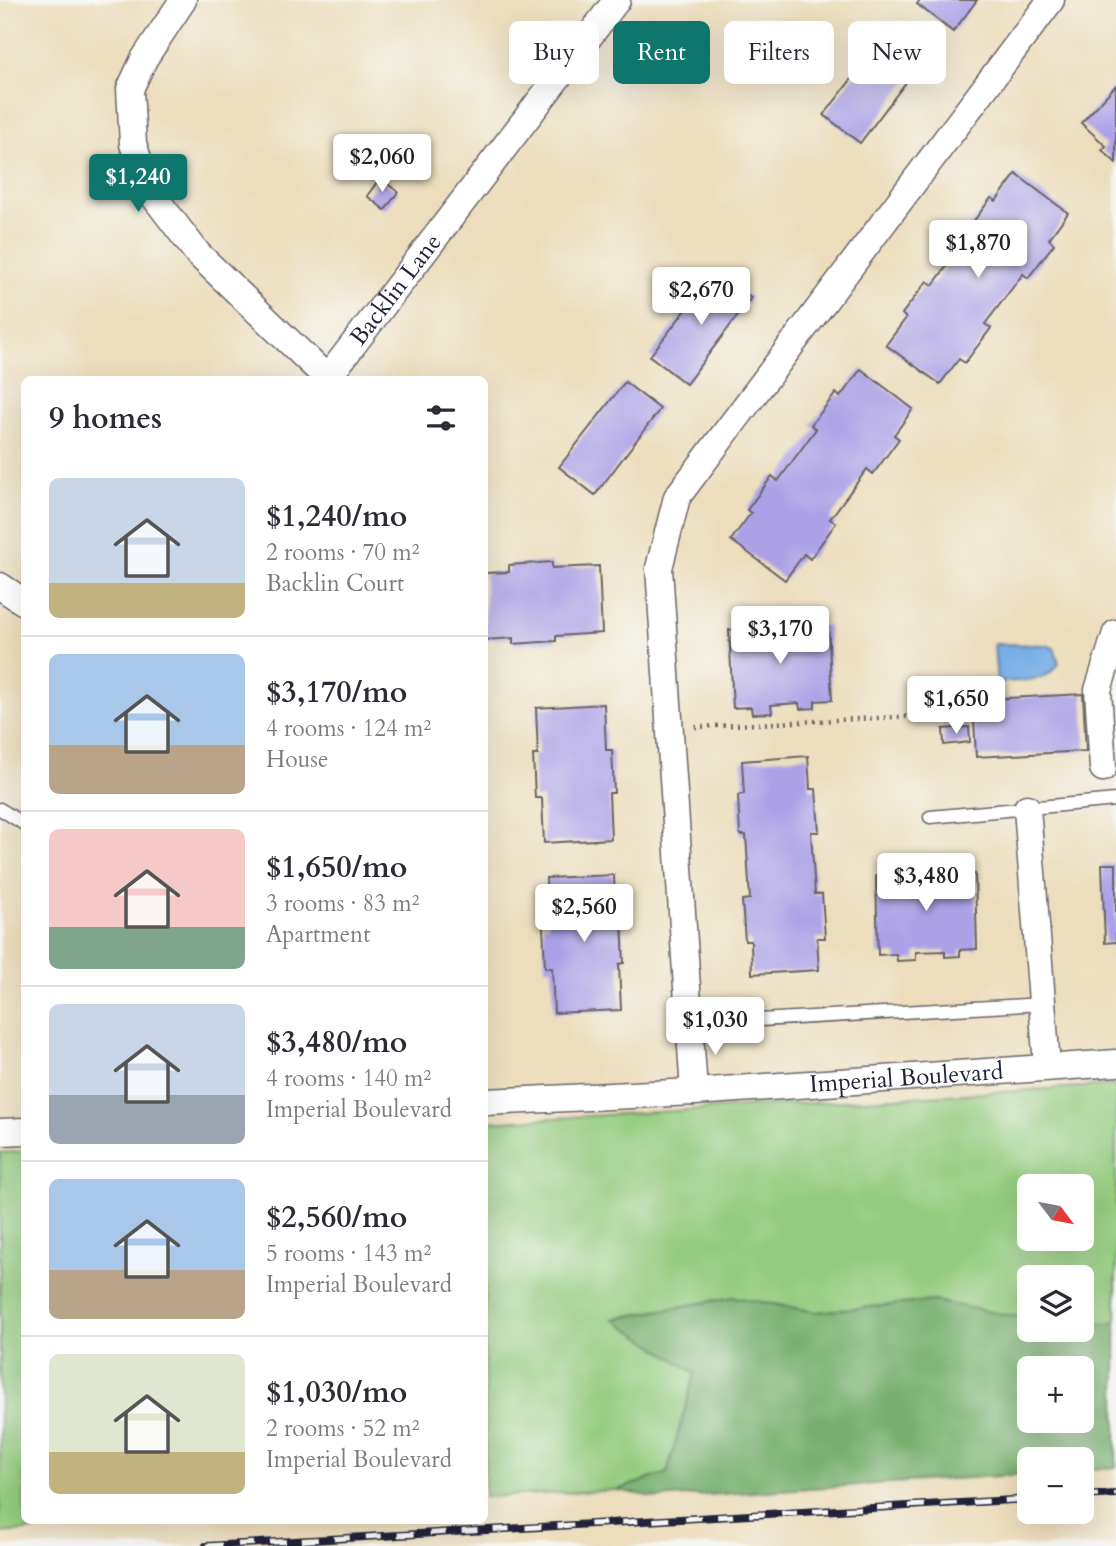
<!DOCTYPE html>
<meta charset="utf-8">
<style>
:root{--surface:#fff;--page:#f2f2f3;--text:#2b2b33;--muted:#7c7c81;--line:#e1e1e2;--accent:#0f766e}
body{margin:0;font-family:Cardo,serif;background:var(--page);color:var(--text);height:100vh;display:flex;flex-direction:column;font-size:26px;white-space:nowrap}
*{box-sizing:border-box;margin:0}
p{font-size:23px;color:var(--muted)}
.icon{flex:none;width:38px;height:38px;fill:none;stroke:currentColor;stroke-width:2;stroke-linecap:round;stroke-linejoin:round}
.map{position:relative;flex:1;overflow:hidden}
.side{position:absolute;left:21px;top:376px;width:467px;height:1148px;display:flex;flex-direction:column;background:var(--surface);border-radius:10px;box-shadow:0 7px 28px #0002}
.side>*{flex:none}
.top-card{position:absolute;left:509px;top:21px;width:500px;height:63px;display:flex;gap:14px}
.needle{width:46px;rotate:122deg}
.buttons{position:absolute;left:1017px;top:1174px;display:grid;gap:14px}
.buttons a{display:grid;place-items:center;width:77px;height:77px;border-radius:10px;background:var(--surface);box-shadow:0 7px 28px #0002;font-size:35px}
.price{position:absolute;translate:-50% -60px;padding:0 16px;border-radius:7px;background:#fff;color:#222;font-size:23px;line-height:46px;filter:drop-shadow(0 2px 4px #0008)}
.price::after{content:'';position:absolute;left:50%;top:42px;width:21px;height:16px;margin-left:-10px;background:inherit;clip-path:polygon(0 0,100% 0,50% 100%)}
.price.selected{background:var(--accent);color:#fff}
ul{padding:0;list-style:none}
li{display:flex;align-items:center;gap:21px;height:175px;padding:0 28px}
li+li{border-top:2px solid var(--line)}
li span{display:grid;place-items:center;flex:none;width:196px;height:140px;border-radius:10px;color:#555}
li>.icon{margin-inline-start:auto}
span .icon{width:84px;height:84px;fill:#fffc;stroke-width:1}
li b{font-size:30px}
h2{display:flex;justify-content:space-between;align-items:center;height:84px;padding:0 28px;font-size:30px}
.pill{padding:0 24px;border-radius:10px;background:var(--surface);box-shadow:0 7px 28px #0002;font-size:24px;line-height:63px}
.pill.selected{background:var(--accent);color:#fff}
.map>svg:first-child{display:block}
.green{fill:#94cc7f;stroke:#5b775d;stroke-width:2;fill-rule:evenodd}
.forest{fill:#77b06e;stroke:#4c6954;stroke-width:2;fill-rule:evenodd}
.water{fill:#77aee6;stroke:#4c6890;stroke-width:2}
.building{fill:#aca1e7}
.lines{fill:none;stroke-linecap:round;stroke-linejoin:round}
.service-casing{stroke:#696468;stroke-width:15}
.minor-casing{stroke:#696468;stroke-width:29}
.path{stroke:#696468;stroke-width:4.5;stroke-dasharray:2 5;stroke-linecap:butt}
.service{stroke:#fff;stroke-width:12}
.minor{stroke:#fff;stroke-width:26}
.rail-casing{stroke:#22223b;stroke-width:8}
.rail{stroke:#f6f6f2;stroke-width:5;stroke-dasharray:16;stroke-linecap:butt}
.labels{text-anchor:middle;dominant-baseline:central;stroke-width:7;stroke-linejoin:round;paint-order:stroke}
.street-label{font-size:24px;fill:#22223b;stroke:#f6f6f2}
</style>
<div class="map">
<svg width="1116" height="1546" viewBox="0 0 1116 1546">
<rect width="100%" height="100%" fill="#f6f6f2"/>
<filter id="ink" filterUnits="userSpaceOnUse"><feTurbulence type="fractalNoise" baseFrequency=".0143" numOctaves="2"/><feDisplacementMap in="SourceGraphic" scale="14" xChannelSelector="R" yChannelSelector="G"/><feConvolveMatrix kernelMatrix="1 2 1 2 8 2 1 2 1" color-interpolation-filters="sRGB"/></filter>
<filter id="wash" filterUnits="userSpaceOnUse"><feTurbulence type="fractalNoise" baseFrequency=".00686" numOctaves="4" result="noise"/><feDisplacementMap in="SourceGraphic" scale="28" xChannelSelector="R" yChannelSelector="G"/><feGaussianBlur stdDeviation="1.57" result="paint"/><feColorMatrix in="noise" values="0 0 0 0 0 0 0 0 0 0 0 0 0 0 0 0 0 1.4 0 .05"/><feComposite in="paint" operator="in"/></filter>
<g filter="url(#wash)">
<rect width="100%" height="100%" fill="#ecdebc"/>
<g class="green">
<path d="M1116,1085V1320L1110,1324H1082V1278H1029V1320L934,1301L817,1312L734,1297L615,1318L695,1373L667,1473L617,1490L485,1497V1122ZM1029,1186H1082V1239H1029Z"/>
<path d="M24,1151V1521H145L0,1533V1153Z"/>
</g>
<path class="forest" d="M734,1297L817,1312L934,1301L1029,1319V1330H1082V1324H1110L1116,1320V1467L1082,1470V1460H1029V1474L658,1498L617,1490L667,1473L695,1373L614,1319ZM1029,1368H1082V1421H1029Z"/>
<path class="water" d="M994,644L1046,645L1054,648L1059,663C1050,683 1016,680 997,683Z"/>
<g id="blocks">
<g class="building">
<path d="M920,0H977L953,32L917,4Z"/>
<path d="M889,30L925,57L860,143L824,115Z"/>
<path d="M1116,85V163L1102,150L1106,146L1081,123Z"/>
<path d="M1016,174L1068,213L1049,239L1054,244L1028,278L1023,274L985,324L991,328L965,363L959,359L940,384L886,345L906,318L902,314L927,281L933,285L971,233L967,230L991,198L996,201Z"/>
<path d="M380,178L398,192L385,210L367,196Z"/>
<path d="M716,271L751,298L686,384L650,356Z"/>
<path d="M861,369L913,409L894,435L899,439L873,474L867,469L830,519L836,523L810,559L804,554L785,580L731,540L751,513L747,510L772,476L778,481L816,429L811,425L836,393L840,397Z"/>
<path d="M625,382L660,409L595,495L559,467Z"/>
<path d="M552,562V568L599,566L602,633L556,636V641L513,644V638L485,640V573L509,572V565Z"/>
<path d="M811,619L812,626L828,625L832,700L815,701V708L800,709L799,703L771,705L772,713L752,714L751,707L733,708L729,630L747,629V622L766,621V628L792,627V620Z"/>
<path d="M1083,694L1086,751L976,757L973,700Z"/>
<path d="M604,704L606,750H612L614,793H609L611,839L544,843L542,798H535L533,755H538L536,708Z"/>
<path d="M969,727L970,742L944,745L943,729Z"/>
<path d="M808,756L810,789H816L819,832H811L815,894H822L825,938H817L819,970L752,974L751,941H745L742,900L750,899L746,835H740L738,795L744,794L742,761Z"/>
<path d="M1102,864H1116V942L1105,943Z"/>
<path d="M959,867V874H975L977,949L960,950V956L945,957V951L916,952V960L897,961L896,954L878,955L876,876L894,875V869L913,868V875L939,874V868Z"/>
<path d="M614,875L616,920H622L624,963L619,964L621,1010L554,1013L552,968H545L543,925H548L546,878Z"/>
</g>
</g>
</g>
<g filter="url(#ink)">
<use href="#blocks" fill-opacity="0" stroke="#696468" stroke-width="2"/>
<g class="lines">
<g class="service-casing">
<g id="service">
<path d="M0,809L24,824"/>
<path d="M930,817L1116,800"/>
<path d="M690,1024L1042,1004"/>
</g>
</g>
<g class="minor-casing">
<g id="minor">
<path d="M183,0L144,59L130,89L133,144L149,190L198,254L327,378"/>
<path id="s1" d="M326,380L617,0"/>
<path d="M0,586L24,602"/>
<path d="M1103,768L1098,690L1116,633"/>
<path d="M1027,808L1047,1066"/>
<path d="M694,1092L659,568L677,497L1051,0"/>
<path id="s2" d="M485,1102L694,1092L1116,1063"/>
<path d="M0,1132L24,1131"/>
</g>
</g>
<path class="path" d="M695,727L958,714"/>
<use href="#service" class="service"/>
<use href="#minor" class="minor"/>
<g class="rail-casing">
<g id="rail">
<path d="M1082,1496L1116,1494"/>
<path d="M206,1546L1029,1499"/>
</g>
</g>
<use href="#rail" class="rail"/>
</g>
</g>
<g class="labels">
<g class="street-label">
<text stroke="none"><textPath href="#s1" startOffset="114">Backlin Lane</textPath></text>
<text stroke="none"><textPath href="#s2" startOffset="422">Imperial Boulevard</textPath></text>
</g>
</g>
</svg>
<div class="buttons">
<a><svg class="needle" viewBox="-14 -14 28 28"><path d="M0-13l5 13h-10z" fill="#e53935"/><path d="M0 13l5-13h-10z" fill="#7c7c81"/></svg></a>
<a><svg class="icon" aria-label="layers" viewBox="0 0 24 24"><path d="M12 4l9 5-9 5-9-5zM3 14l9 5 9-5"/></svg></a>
<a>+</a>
<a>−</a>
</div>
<b class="price" style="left:382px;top:194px">$2,060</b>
<b class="price selected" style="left:138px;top:214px">$1,240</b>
<b class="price" style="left:978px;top:280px">$1,870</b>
<b class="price" style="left:701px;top:327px">$2,670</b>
<b class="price" style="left:780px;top:666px">$3,170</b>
<b class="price" style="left:956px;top:736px">$1,650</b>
<b class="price" style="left:926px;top:913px">$3,480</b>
<b class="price" style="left:584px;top:944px">$2,560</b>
<b class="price" style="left:715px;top:1057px">$1,030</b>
<div class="top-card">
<a class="pill">Buy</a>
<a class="pill selected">Rent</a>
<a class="pill">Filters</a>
<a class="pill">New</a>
</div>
<section class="side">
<h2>9 homes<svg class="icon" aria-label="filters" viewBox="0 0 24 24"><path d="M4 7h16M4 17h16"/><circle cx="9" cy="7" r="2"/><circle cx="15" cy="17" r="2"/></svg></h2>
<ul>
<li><span style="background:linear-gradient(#c9d6e8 75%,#c2b280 0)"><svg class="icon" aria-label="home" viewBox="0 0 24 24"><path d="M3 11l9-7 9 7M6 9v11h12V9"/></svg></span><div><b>$1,240/mo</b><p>2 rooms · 70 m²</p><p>Backlin Court</p></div></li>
<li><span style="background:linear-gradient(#a9c7e8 65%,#b9a48a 0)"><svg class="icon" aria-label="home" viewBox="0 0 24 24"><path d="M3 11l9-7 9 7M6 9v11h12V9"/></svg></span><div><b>$3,170/mo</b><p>4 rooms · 124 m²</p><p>House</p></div></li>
<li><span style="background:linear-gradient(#f6c9c9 70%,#7fa58c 0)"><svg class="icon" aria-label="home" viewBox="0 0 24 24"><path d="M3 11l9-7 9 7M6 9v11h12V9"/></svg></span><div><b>$1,650/mo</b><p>3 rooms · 83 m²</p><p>Apartment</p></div></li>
<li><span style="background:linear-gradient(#c9d6e8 65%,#9aa5b1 0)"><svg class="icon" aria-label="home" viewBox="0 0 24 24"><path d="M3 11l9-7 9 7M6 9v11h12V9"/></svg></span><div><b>$3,480/mo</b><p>4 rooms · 140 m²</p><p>Imperial Boulevard</p></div></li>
<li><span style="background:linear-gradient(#a9c7e8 65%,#b9a48a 0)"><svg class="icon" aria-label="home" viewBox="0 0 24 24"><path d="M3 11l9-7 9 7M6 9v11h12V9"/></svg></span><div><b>$2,560/mo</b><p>5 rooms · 143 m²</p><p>Imperial Boulevard</p></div></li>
<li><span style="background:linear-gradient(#dfe7d0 70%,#c2b280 0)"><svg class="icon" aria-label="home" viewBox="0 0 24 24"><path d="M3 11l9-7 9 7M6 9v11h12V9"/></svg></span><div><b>$1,030/mo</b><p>2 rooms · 52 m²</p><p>Imperial Boulevard</p></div></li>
</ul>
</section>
</div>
